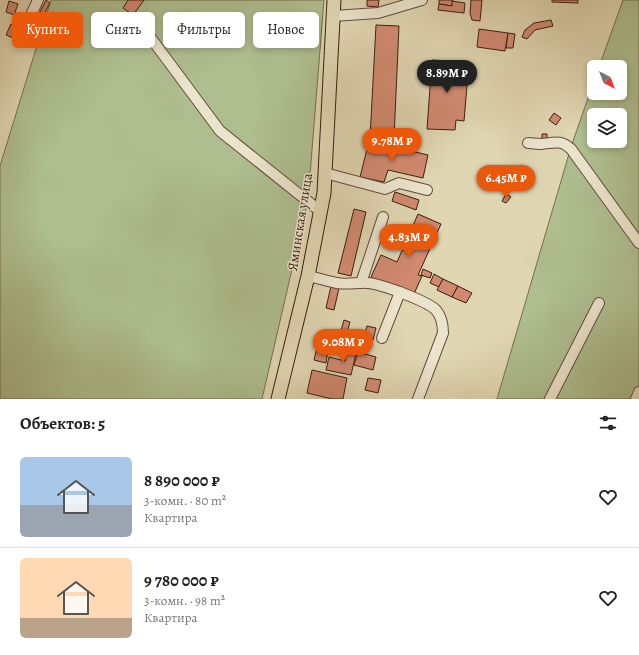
<!DOCTYPE html>
<html lang="ru">
<meta charset="utf-8">
<style>
:root{--surface:#fff;--page:#f6f6f6;--text:#222;--muted:#767676;--line:#e0e0e0;--accent:#ea580c}
body{margin:0;font-family:Alegreya,serif;background:var(--page);color:var(--text);height:100vh;display:flex;flex-direction:column;font-size:15px;white-space:nowrap}
*{box-sizing:border-box;margin:0}
p{font-size:13px;color:var(--muted)}
.icon{flex:none;width:22px;height:22px;fill:none;stroke:currentColor;stroke-width:2;stroke-linecap:round;stroke-linejoin:round}
.map{position:relative;height:399px;overflow:hidden}
.sheet{display:flex;flex-direction:column;background:var(--surface);flex:1}
.sheet>*{flex:none}
.guide{position:absolute;left:12px;top:12px;width:400px;height:36px;display:flex;gap:8px}
.needle{width:26px;rotate:138deg}
.controls{position:absolute;left:587px;top:60px;display:grid;gap:8px}
.controls a{display:grid;place-items:center;width:40px;height:40px;border-radius:6px;background:var(--surface);box-shadow:0 2px 6px #0003;font-size:20px}
.price{position:absolute;translate:-50% -34px;padding:0 9px;border-radius:14px;background:var(--accent);color:#fff;font-size:13px;line-height:26px;filter:drop-shadow(0 1px 2px #0008)}
.price::after{content:'';position:absolute;left:50%;top:24px;width:12px;height:9px;margin-left:-6px;background:inherit;clip-path:polygon(0 0,100% 0,50% 100%)}
.price.on{background:#222;color:#fff}
ul{padding:0;list-style:none}
li{display:flex;align-items:center;gap:12px;height:100px;padding:0 20px}
li+li{border-top:1px solid var(--line)}
li span{display:grid;place-items:center;flex:none;width:112px;height:80px;border-radius:6px;color:#555}
li>.icon{margin-inline-start:auto}
span .icon{width:48px;height:48px;fill:#fffc;stroke-width:1}
li b{font-size:17px}
h2{display:flex;justify-content:space-between;align-items:center;height:48px;padding:0 20px;font-size:17px}
.chip{padding:0 14px;border-radius:6px;background:var(--surface);box-shadow:0 2px 6px #0003;font-size:14px;line-height:36px}
.chip.on{background:var(--accent);color:#fff}
.map>svg:first-child{display:block}
.green{fill:#aebe8f;stroke:#746e4f;fill-rule:evenodd}
.building{fill:#d18970;stroke:#391e0f}
.lines{fill:none;stroke-linecap:round;stroke-linejoin:round}
.minor-casing{stroke:#634c38;stroke-width:12}
.major-casing{stroke:#391e0f;stroke-width:15}
.minor{stroke:#ebe4cd;stroke-width:10}
.major{stroke:#e0d6b2;stroke-width:13}
.labels{text-anchor:middle;dominant-baseline:central;stroke-width:3;stroke-linejoin:round;paint-order:stroke}
.street-label{font-size:14px;fill:#391e0f;stroke:#ebe4cd}
</style>
<div class="map">
<svg width="639" height="399" viewBox="0 0 639 399">
<rect width="100%" height="100%" fill="#e0d6b2"/>
<filter id="stains"><feTurbulence type="fractalNoise" baseFrequency=".005" numOctaves="4"/><feColorMatrix values="0 0 0 0 .2 0 0 0 0 .09 0 0 0 0 .02 0 0 0 .5 -.17"/></filter>
<radialGradient id="worn" r=".72"><stop offset=".6" stop-color="#630" stop-opacity="0"/><stop offset="1" stop-color="#630" stop-opacity=".3"/></radialGradient>
<g class="green">
<path d="M51,0H324L308,200L262,399H0V166Z"/>
<path d="M623,0H639V399H497L571,147L594,81V93H620V67H599ZM594,115H620V141H594Z"/>
</g>
<g class="building">
<path d="M46,0L50,3L44,14L40,12Z"/>
<path d="M128,0H144L133,15L123,8Z"/>
<path d="M367,0H379L378,7L367,6Z"/>
<path d="M439,0H453L452,6L439,4Z"/>
<path d="M471,0H482L480,21L472,20L470,13Z"/>
<path d="M552,0H578V3L552,2Z"/>
<path d="M9,1L18,4L14,15L6,12Z"/>
<path d="M452,1L465,3L464,13L438,10L439,4L452,6Z"/>
<path d="M551,20L553,26L535,30L527,39L522,37L525,30L534,23Z"/>
<path d="M11,24L18,26L13,38L6,35Z"/>
<path d="M376,25L399,26L394,139L370,138Z"/>
<path d="M479,29L508,33L505,51L477,47Z"/>
<path d="M508,33L515,34L513,48H506Z"/>
<path d="M432,60L469,62L464,121L456,120L455,130L427,129Z"/>
<path d="M554,113L561,118L556,125L549,120Z"/>
<path d="M542,134H547V139L542,140Z"/>
<path d="M369,141L428,155L423,178L388,170L384,182L360,177Z"/>
<path d="M395,192L419,200L416,210L392,201Z"/>
<path d="M506,194L511,197L506,203L502,201Z"/>
<path d="M354,209L366,212L351,276L338,273Z"/>
<path d="M418,214L441,224L418,275L422,276L413,296L371,277L381,255L397,262Z"/>
<path d="M423,269L432,273L430,278L421,275Z"/>
<path d="M434,274L443,279L439,287L430,283Z"/>
<path d="M443,279L458,286L452,297L437,290Z"/>
<path d="M331,286L339,288L334,310L326,308Z"/>
<path d="M458,286L472,293L466,303L452,297Z"/>
<path d="M344,320L350,322L345,340L339,338Z"/>
<path d="M367,326L376,328L373,340L367,338V340L363,339Z"/>
<path d="M347,347L357,349L351,375L326,370L329,357L345,361Z"/>
<path d="M317,348L328,350L326,363L314,360Z"/>
<path d="M358,352L376,357L373,370L354,365Z"/>
<path d="M312,370L347,378L343,399H332L307,393Z"/>
<path d="M368,378L381,380L378,393L365,390Z"/>
</g>
<g class="lines">
<g class="minor-casing">
<g id="minor">
<path d="M333,16L378,13L422,0"/>
<path d="M142,26L220,131L320,211"/>
<path d="M24,30L38,0"/>
<path d="M528,143C532,143 537,144 541,144C554,143 560,139 571,149L639,243"/>
<path d="M325,173L385,189L399,183L427,190"/>
<path d="M308,276C318,278 327,281 337,283C348,285 358,282 368,283C381,284 427,301 436,310C441,316 443,325 443,333L418,399"/>
<path d="M361,283L383,217"/>
<path d="M382,338L400,292"/>
<path d="M550,399L599,303"/>
<path d="M636,399L639,392"/>
</g>
</g>
<g class="major-casing">
<path id="major" d="M278,399L308,276L324,193L334,0"/>
</g>
<use href="#minor" class="minor"/>
<use href="#major" class="major"/>
</g>
<g class="labels">
<g class="street-label">
<text transform="translate(300 222) rotate(-81)">Яминская улица</text>
</g>
</g>
<rect width="100%" height="100%" filter="url(#stains)"/>
<rect width="100%" height="100%" fill="url(#worn)"/>
</svg>
<div class="controls">
<a><svg class="needle" viewBox="-14 -14 28 28"><path d="M0-13l5 13h-10z" fill="#e53935"/><path d="M0 13l5-13h-10z" fill="#767676"/></svg></a>
<a><svg class="icon" aria-label="layers" viewBox="0 0 24 24"><path d="M12 4l9 5-9 5-9-5zM3 14l9 5 9-5"/></svg></a>
</div>
<b class="price on" style="left:447px;top:94px">8.89M ₽</b>
<b class="price" style="left:392px;top:162px">9.78M ₽</b>
<b class="price" style="left:506px;top:199px">6.45M ₽</b>
<b class="price" style="left:409px;top:258px">4.83M ₽</b>
<b class="price" style="left:343px;top:363px">9.08M ₽</b>
<div class="guide">
<a class="chip on">Купить</a>
<a class="chip">Снять</a>
<a class="chip">Фильтры</a>
<a class="chip">Новое</a>
</div>
</div>
<section class="sheet">
<h2>Объектов: 5<svg class="icon" aria-label="filters" viewBox="0 0 24 24"><path d="M4 7h16M4 17h16"/><circle cx="9" cy="7" r="2"/><circle cx="15" cy="17" r="2"/></svg></h2>
<ul>
<li><span style="background:linear-gradient(#a9c7e8 60%,#9aa5b1 0)"><svg class="icon" aria-label="home" viewBox="0 0 24 24"><path d="M3 11l9-7 9 7M6 9v11h12V9"/></svg></span><div><b>8 890 000 ₽</b><p>3-комн. · 80 m²</p><p>Квартира</p></div><svg class="icon" aria-label="heart" viewBox="0 0 24 24"><path d="M12 20l-8-8c-3-5 5-10 8-4 3-6 11-1 8 4z"/></svg></li>
<li><span style="background:linear-gradient(#ffd9b3 75%,#b9a48a 0)"><svg class="icon" aria-label="home" viewBox="0 0 24 24"><path d="M3 11l9-7 9 7M6 9v11h12V9"/></svg></span><div><b>9 780 000 ₽</b><p>3-комн. · 98 m²</p><p>Квартира</p></div><svg class="icon" aria-label="heart" viewBox="0 0 24 24"><path d="M12 20l-8-8c-3-5 5-10 8-4 3-6 11-1 8 4z"/></svg></li>
</ul>
</section>
